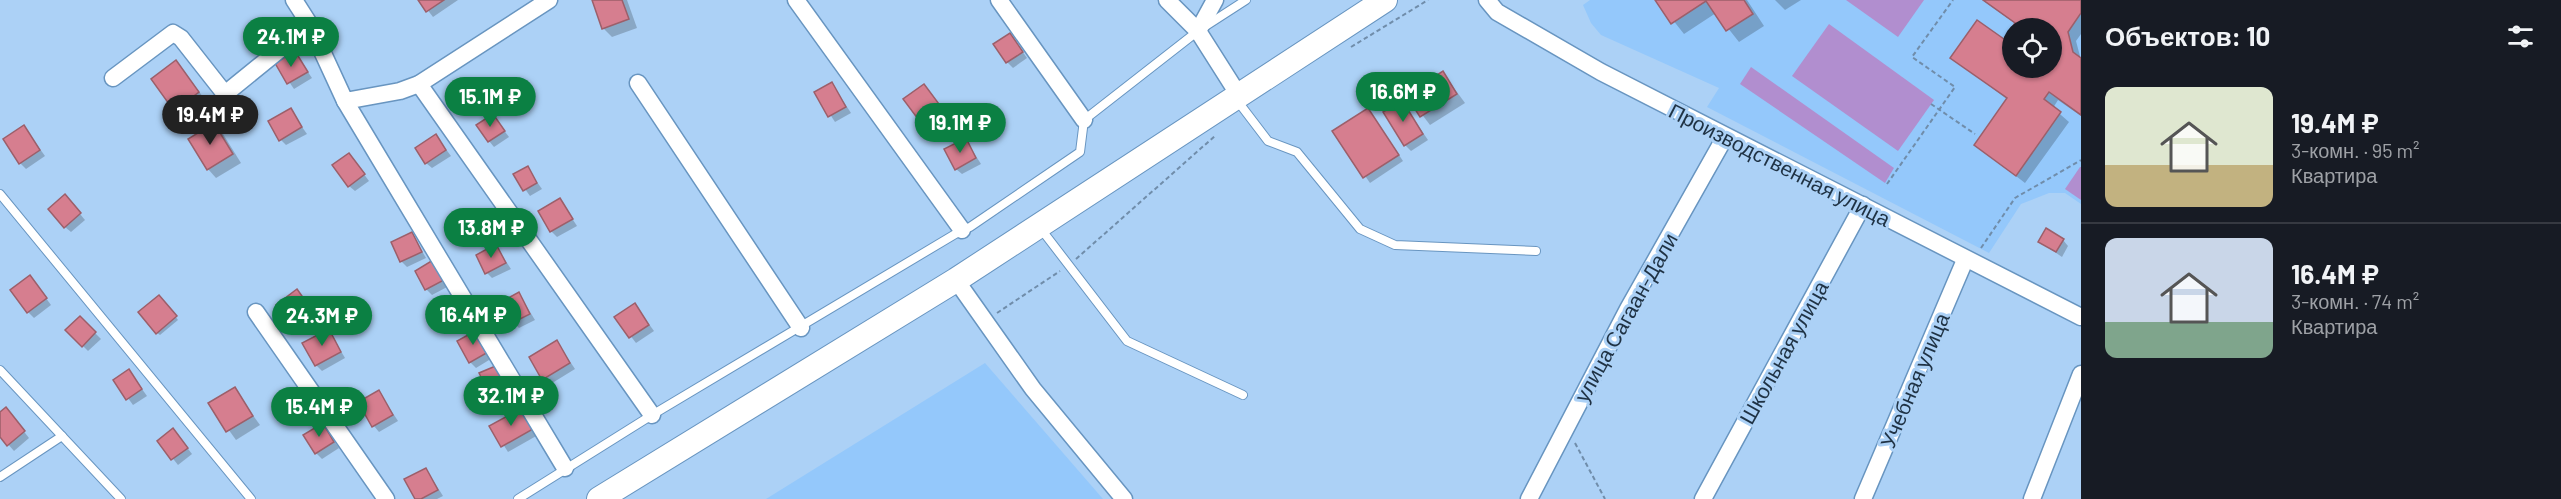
<!DOCTYPE html>
<html lang="ru">
<meta charset="utf-8">
<style>
:root{--surface:#171b24;--page:#20242c;--text:#f1f3f6;--muted:#9ea1a6;--line:#363941;--accent:#0b8043}
body{margin:0;font-family:Barlow,sans-serif;background:var(--page);color:var(--text);height:100vh;display:flex;flex-direction:column;font-size:22px;white-space:nowrap}
*{box-sizing:border-box;margin:0}
p{font-size:20px;color:var(--muted)}
.icon{flex:none;width:33px;height:33px;fill:none;stroke:currentColor;stroke-width:2;stroke-linecap:round;stroke-linejoin:round}
.map{position:relative;flex:1;overflow:hidden}
.details{display:flex;flex-direction:column;background:var(--surface);width:480px}
.details>*{flex:none}
.controls{position:absolute;left:2002px;top:18px;display:grid;gap:12px}
.controls a{display:grid;place-items:center;width:60px;height:60px;border-radius:50%;background:var(--surface);box-shadow:0 2px 4px #0004;font-size:30px}
.price{position:absolute;translate:-50% -51px;padding:0 14px;border-radius:21px;background:var(--accent);color:#fff;font-size:20px;line-height:39px;filter:drop-shadow(0 2px 3px #0008)}
.price::after{content:'';position:absolute;left:50%;top:36px;width:18px;height:14px;margin-left:-9px;background:inherit;clip-path:polygon(0 0,100% 0,50% 100%)}
.price.active{background:#222;color:#fff}
ul{padding:0;list-style:none}
li{display:flex;align-items:center;gap:18px;height:150px;padding:0 24px}
li+li{border-top:2px solid var(--line)}
li span{display:grid;place-items:center;flex:none;width:168px;height:120px;border-radius:12px;color:#555}
li>.icon{margin-inline-start:auto}
span .icon{width:72px;height:72px;fill:#fffc;stroke-width:1}
li b{font-size:26px}
h2{display:flex;justify-content:space-between;align-items:center;height:72px;padding:0 24px;font-size:26px}
main{display:flex;flex:1;min-height:0}
.map>svg:first-child{display:block}
.built{fill:#94c8fb;fill-rule:evenodd}
.green{fill:#b18ecf}
.shadow{fill:#0003}
.building{fill:#d67e8f;stroke:#9c5f6a;stroke-width:1.5;fill-rule:evenodd}
.lines{fill:none;stroke-linecap:round;stroke-linejoin:round}
.lane-casing{stroke:#6895c0;stroke-width:10}
.street-casing{stroke:#6895c0;stroke-width:19}
.secondary-casing{stroke:#6895c0;stroke-width:26}
.path{stroke:#708daa;stroke-width:2;stroke-dasharray:4.5 3;stroke-linecap:butt}
.lane{stroke:#fff;stroke-width:8}
.street{stroke:#fff;stroke-width:16}
.secondary{stroke:#fff;stroke-width:24}
.labels{text-anchor:middle;dominant-baseline:central;stroke-width:6;stroke-linejoin:round;paint-order:stroke}
.street-label{font-size:21px;fill:#1f3244;stroke:#acd1f6}
</style>
<main>
<div class="map">
<svg width="2081" height="499" viewBox="0 0 2081 499">
<rect width="100%" height="100%" fill="#acd1f6"/>
<g class="built">
<path d="M1590,0H2081V204L2065,193H2049L2021,204L1989,253L1707,107L1719,88L1601,35L1591,23L1583,5ZM2013,28H2052V68H2013Z"/>
<path d="M985,363L1103,499H766Z"/>
</g>
<g class="green">
<path d="M1846,0H1924L1898,37Z"/>
<path d="M1829,24L1934,100L1898,151L1792,76Z"/>
<path d="M1751,67L1894,168L1885,183L1740,84Z"/>
<path d="M2080,167H2081V200L2065,189Z"/>
</g>
<g class="shadow">
<path d="M420,0H458L433,17Z"/>
<path d="M593,0H627L637,28L612,37L603,28Z"/>
<path d="M1657,0H1747L1764,26L1739,42L1716,13L1684,34Z"/>
<path d="M1775,0H1801L1785,10Z"/>
<path d="M1982,0H2081V34L2076,41L2081,60V116L2058,100L2053,108L2069,122L2025,183L1976,145L2008,100L1952,58L2004,41L2013,29V68H2052V28H2013L2016,24Z"/>
<path d="M1010,34L1027,58L1013,68L1007,62Z"/>
<path d="M295,53L312,78L294,89L277,64Z"/>
<path d="M176,62L207,102L184,118L175,110Z"/>
<path d="M1443,73L1465,103L1430,125L1408,96Z"/>
<path d="M832,84L851,113L835,122L816,93Z"/>
<path d="M924,86L944,110L925,124L919,118Z"/>
<path d="M1402,102L1428,140L1411,151L1405,145Z"/>
<path d="M1368,109L1403,161L1370,183L1334,131Z"/>
<path d="M290,110L307,134L286,145L281,140Z"/>
<path d="M493,116L509,137L494,147L489,141Z"/>
<path d="M214,125L223,134L241,163L216,178L208,169Z"/>
<path d="M24,127L45,156L26,169L20,163Z"/>
<path d="M436,136L451,156L432,168L426,163Z"/>
<path d="M965,139L981,164L962,174L956,169Z"/>
<path d="M354,161L369,181L355,191L349,186Z"/>
<path d="M527,168L542,189L530,196L515,175Z"/>
<path d="M560,200L577,226L557,237L551,231Z"/>
<path d="M70,202L85,220L71,232L65,227Z"/>
<path d="M412,234L426,258L407,267L401,261Z"/>
<path d="M2063,240L2068,246L2062,257L2040,242Z"/>
<path d="M496,246L511,269L492,278L487,273Z"/>
<path d="M433,262L449,286L432,295L426,289Z"/>
<path d="M35,283L51,305L34,318L28,312Z"/>
<path d="M519,294L535,320L519,328L513,322Z"/>
<path d="M303,297L319,320L300,333L278,305Z"/>
<path d="M162,299L178,320L160,335L157,333Z"/>
<path d="M454,301L469,322L455,331L449,325Z"/>
<path d="M635,305L654,331L636,343L616,317Z"/>
<path d="M80,318L101,339L88,351L67,330Z"/>
<path d="M329,331L345,358L322,371L316,365Z"/>
<path d="M483,337L494,357L476,368L470,362Z"/>
<path d="M557,342L575,369L549,385L544,379Z"/>
<path d="M497,366L512,393L497,400L491,394Z"/>
<path d="M129,371L147,396L133,405L115,380Z"/>
<path d="M234,389L260,425L236,440L210,404Z"/>
<path d="M379,392L398,421L379,432L374,426Z"/>
<path d="M521,410L538,435L508,452L492,427Z"/>
<path d="M0,414L11,415L29,438L14,451L0,435Z"/>
<path d="M323,425L339,448L322,459L316,453Z"/>
<path d="M178,436L192,454L178,465L159,441Z"/>
<path d="M426,469L443,496L437,499H417Z"/>
</g>
<g class="building">
<path d="M418,0H444L426,12Z"/>
<path d="M592,0H622L629,19L602,29Z"/>
<path d="M1655,0H1744L1753,14L1726,31L1706,1L1671,24Z"/>
<path d="M1983,0H2081V13L2068,32L2073,52L2081,58V115L2049,92L2044,99L2061,112L2016,176L1974,145L2007,98L1950,58L1977,20L2004,39L2015,23ZM2013,28H2052V68H2013Z"/>
<path d="M1010,33L1023,52L1006,63L993,44Z"/>
<path d="M295,51L308,72L287,84L275,63Z"/>
<path d="M176,60L199,92L174,111L151,79Z"/>
<path d="M1443,71L1457,94L1420,117L1406,95Z"/>
<path d="M832,82L846,107L828,117L814,92Z"/>
<path d="M924,84L939,104L918,119L903,99Z"/>
<path d="M1402,100L1423,134L1404,146L1383,112Z"/>
<path d="M291,108L302,127L279,141L268,121Z"/>
<path d="M1368,108L1399,155L1363,178L1332,131Z"/>
<path d="M493,114L505,131L488,142L476,125Z"/>
<path d="M214,123L233,154L207,170L188,139Z"/>
<path d="M24,125L40,150L19,164L3,139Z"/>
<path d="M436,134L446,150L425,164L415,148Z"/>
<path d="M966,138L976,158L955,170L944,149Z"/>
<path d="M349,153L365,174L348,187L332,165Z"/>
<path d="M528,166L537,183L523,191L513,174Z"/>
<path d="M65,194L81,213L64,228L48,209Z"/>
<path d="M560,198L573,219L550,232L538,211Z"/>
<path d="M2046,228L2064,239L2056,252L2038,242Z"/>
<path d="M412,232L422,252L400,262L391,242Z"/>
<path d="M496,244L506,263L485,274L476,255Z"/>
<path d="M433,260L444,280L425,290L415,271Z"/>
<path d="M30,275L47,298L27,313L10,290Z"/>
<path d="M297,289L314,313L293,328L276,305Z"/>
<path d="M519,292L530,314L512,323L501,302Z"/>
<path d="M159,295L177,316L156,334L138,312Z"/>
<path d="M454,300L464,316L448,326L438,310Z"/>
<path d="M635,303L649,325L629,338L614,317Z"/>
<path d="M80,316L96,332L82,347L65,330Z"/>
<path d="M329,329L341,352L315,366L302,343Z"/>
<path d="M477,330L490,351L469,363L457,341Z"/>
<path d="M557,340L570,363L542,380L529,357Z"/>
<path d="M498,365L508,387L490,395L479,373Z"/>
<path d="M129,369L142,389L126,400L113,380Z"/>
<path d="M235,387L253,416L226,432L208,403Z"/>
<path d="M379,390L393,415L372,427L358,402Z"/>
<path d="M6,407L25,431L7,446L0,437V412Z"/>
<path d="M522,408L533,429L501,447L489,426Z"/>
<path d="M323,423L334,442L315,454L303,435Z"/>
<path d="M173,428L188,448L171,460L157,441Z"/>
<path d="M426,468L438,490L421,499H415L404,479Z"/>
</g>
<g class="lines">
<g class="lane-casing">
<g id="lane">
<path d="M1236,99L1268,141L1297,152L1360,229L1395,245L1536,251"/>
<path d="M0,194L251,499"/>
<path d="M1041,229L1127,341L1243,395"/>
<path d="M0,370L121,499"/>
<path d="M0,477L62,436"/>
<path d="M518,499L652,415L962,230L970,227L1080,152L1084,120L1198,31L1246,0"/>
</g>
</g>
<g class="street-casing">
<g id="street">
<path d="M294,0L310,25L345,101L400,91L419,84L549,0"/>
<path d="M796,0L962,230"/>
<path d="M999,0L1084,120"/>
<path d="M1167,0L1198,31L1238,94"/>
<path d="M1487,0L1497,12L1601,72L2081,317"/>
<path d="M1198,31L1215,0"/>
<path d="M113,78L173,33L181,38L225,94L310,25"/>
<path d="M638,83L801,328"/>
<path d="M419,84L652,415"/>
<path d="M345,101L565,468"/>
<path d="M956,280L1033,389L1124,499"/>
<path d="M256,312L386,499"/>
<path d="M1529,499L1628,309L1725,137"/>
<path d="M1703,499L1863,205"/>
<path d="M1863,499L1965,260"/>
<path d="M2032,499L2081,374"/>
</g>
</g>
<g class="secondary-casing">
<path id="secondary" d="M599,499L956,280L1385,0"/>
</g>
<g class="path">
<path d="M1351,47L1428,0"/>
<path d="M1931,104L1975,134"/>
<path d="M1887,184L1955,87L1912,57L1953,0"/>
<path d="M1981,248L2015,198L2081,160"/>
<path d="M1076,259L1216,135"/>
<path d="M997,313L1060,271"/>
<path d="M1575,443L1605,499"/>
</g>
<use href="#lane" class="lane"/>
<use href="#street" class="street"/>
<use href="#secondary" class="secondary"/>
</g>
<g class="labels">
<g class="street-label">
<text transform="translate(1780 164) rotate(27)">Производственная улица</text>
<text transform="translate(1625 317) rotate(-61)">улица Сагаан-Дали</text>
<text transform="translate(1783 352) rotate(-61)">Школьная улица</text>
<text transform="translate(1914 380) rotate(-67)">Учебная улица</text>
</g>
</g>
</svg>
<div class="controls">
<a><svg class="icon" aria-label="locate" viewBox="0 0 24 24"><circle cx="12" cy="12" r="6"/><path d="M12 2v4M12 18v4M2 12h4M18 12h4"/></svg></a>
</div>
<b class="price" style="left:291px;top:68px">24.1M ₽</b>
<b class="price" style="left:1403px;top:123px">16.6M ₽</b>
<b class="price" style="left:490px;top:128px">15.1M ₽</b>
<b class="price active" style="left:210px;top:146px">19.4M ₽</b>
<b class="price" style="left:960px;top:154px">19.1M ₽</b>
<b class="price" style="left:491px;top:259px">13.8M ₽</b>
<b class="price" style="left:473px;top:346px">16.4M ₽</b>
<b class="price" style="left:322px;top:347px">24.3M ₽</b>
<b class="price" style="left:511px;top:427px">32.1M ₽</b>
<b class="price" style="left:319px;top:438px">15.4M ₽</b>
</div>
<section class="details">
<h2>Объектов: 10<svg class="icon" aria-label="filters" viewBox="0 0 24 24"><path d="M4 7h16M4 17h16"/><circle cx="9" cy="7" r="2"/><circle cx="15" cy="17" r="2"/></svg></h2>
<ul>
<li><span style="background:linear-gradient(#dfe7d0 65%,#c2b280 0)"><svg class="icon" aria-label="home" viewBox="0 0 24 24"><path d="M3 11l9-7 9 7M6 9v11h12V9"/></svg></span><div><b>19.4M ₽</b><p>3-комн. · 95 m²</p><p>Квартира</p></div></li>
<li><span style="background:linear-gradient(#c9d6e8 70%,#7fa58c 0)"><svg class="icon" aria-label="home" viewBox="0 0 24 24"><path d="M3 11l9-7 9 7M6 9v11h12V9"/></svg></span><div><b>16.4M ₽</b><p>3-комн. · 74 m²</p><p>Квартира</p></div></li>
</ul>
</section>
</main>
